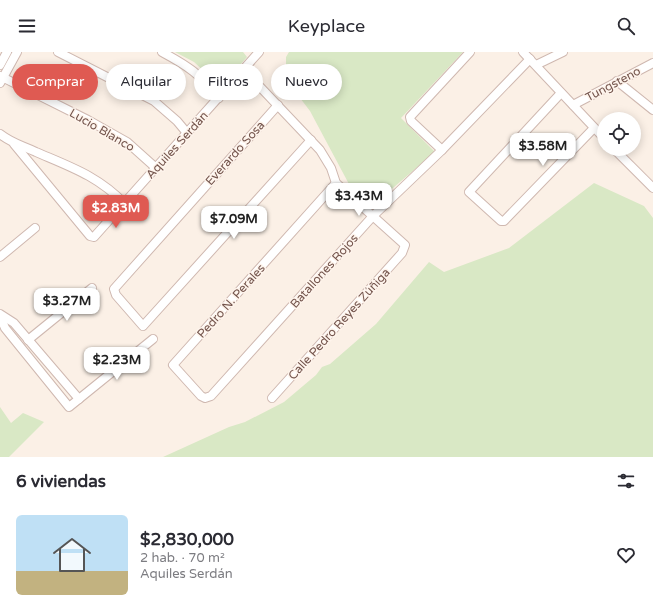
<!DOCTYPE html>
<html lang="es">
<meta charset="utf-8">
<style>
:root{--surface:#fff;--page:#f7f7f7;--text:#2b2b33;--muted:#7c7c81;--accent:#df5a52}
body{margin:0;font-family:"Varela Round",sans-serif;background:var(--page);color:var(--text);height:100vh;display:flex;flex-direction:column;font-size:15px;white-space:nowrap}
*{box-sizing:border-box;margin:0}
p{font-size:13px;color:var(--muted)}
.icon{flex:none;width:22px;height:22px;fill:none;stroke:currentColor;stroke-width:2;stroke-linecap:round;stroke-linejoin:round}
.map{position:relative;height:405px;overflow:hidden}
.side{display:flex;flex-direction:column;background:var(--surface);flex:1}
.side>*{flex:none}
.guide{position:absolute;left:12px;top:12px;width:400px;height:36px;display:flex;gap:8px}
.fabs{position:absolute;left:597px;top:60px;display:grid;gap:8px}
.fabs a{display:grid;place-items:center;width:44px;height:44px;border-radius:50%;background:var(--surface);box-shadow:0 2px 10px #0003;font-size:20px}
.price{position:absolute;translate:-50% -34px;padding:0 9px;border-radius:8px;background:#fff;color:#222;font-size:13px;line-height:26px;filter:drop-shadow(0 1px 2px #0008)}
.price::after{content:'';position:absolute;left:50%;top:24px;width:12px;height:9px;margin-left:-6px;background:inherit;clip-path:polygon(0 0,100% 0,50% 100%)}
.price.selected{background:var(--accent);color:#fff}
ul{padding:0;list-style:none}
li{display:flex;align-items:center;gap:12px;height:100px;padding:0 16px}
li span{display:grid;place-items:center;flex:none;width:112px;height:80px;border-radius:6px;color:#555}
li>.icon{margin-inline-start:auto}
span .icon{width:48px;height:48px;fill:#fffc;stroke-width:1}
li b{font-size:17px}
h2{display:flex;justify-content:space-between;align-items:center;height:48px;padding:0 16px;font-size:17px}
.tag{padding:0 14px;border-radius:18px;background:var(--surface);box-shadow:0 2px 10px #0003;font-size:14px;line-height:36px}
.tag.selected{background:var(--accent);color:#fff}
header{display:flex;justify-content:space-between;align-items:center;height:52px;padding:0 16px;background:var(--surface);font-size:18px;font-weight:600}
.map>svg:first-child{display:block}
.green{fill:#d9e8c5}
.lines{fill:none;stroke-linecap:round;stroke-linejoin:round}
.minor-casing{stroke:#cfb8b0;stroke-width:10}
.minor{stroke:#fff;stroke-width:8}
.labels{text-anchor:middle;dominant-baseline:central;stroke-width:3;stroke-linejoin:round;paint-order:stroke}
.street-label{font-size:12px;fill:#73544c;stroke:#fef4ec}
</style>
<header><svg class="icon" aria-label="menu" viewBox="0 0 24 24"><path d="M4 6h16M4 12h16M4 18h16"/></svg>Keyplace<svg class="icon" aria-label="search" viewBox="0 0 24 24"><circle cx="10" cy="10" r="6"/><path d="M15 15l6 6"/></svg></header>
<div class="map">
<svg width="653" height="405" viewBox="0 0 653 405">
<rect width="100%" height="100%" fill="#fbf0e6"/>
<g class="green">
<path d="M175,0H243L247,5L221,35L194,10Z"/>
<path d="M289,0H463L401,66L435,100L373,153L350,134L310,59L297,42L286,20V5Z"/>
<path d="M594,131L644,154L653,166V405H163L229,375L245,370L284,350L316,323L322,315L330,312L376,272L429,210L444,220L509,196Z"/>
<path d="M0,355L11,371L23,361L44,370L9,405H0Z"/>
</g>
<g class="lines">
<g class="minor-casing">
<g id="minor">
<path d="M58,0L154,49L177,69L187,81"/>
<path d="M162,0C188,14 200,22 219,46"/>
<path d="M523,0L604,86"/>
<path d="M0,13L7,0"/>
<path d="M536,13L563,0"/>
<path d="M244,18L320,98L331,116L336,131L405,193L402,201L272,346"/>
<path d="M0,24L88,68L127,90L156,116"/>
<path d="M617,29L653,58"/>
<path d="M0,31L17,0"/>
<path d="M561,41L469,140L501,169H504L594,76"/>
<path d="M278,53L114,237L116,243L143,274L311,88"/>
<path d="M573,53L653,11"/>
<path d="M0,82C13,92 21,93 36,100C71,115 98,124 125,152"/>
<path d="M14,92L90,184L94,185L259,0"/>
<path d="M614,97L653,136"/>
<path d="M442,98L411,69L410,65L470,0"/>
<path d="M336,131L173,313L201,344L205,346L211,344L373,164L442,98L530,7"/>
<path d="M0,205L35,176"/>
<path d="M0,262L14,271L79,347"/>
<path d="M0,264L5,276L69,355L153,287"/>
<path d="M28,288L92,236"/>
</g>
</g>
<use href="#minor" class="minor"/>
</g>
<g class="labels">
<g class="street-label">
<text transform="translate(613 32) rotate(-28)">Tungsteno</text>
<text transform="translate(102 78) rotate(30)">Lucio Blanco</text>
<text transform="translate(177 93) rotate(-48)">Aquiles Serdán</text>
<text transform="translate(235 101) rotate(-48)">Everardo Sosa</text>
<text transform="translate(324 219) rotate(-48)">Batallones Rojos</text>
<text transform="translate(231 249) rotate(-48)">Pedro N. Perales</text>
<text transform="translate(339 272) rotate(-48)">Calle Pedro Reyes Zúñiga</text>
</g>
</g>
</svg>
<div class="fabs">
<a><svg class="icon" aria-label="locate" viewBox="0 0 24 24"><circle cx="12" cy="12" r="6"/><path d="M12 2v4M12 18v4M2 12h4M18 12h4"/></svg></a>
</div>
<b class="price" style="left:543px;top:115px">$3.58M</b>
<b class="price" style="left:359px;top:165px">$3.43M</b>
<b class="price selected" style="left:116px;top:177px">$2.83M</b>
<b class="price" style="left:234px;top:188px">$7.09M</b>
<b class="price" style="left:67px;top:270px">$3.27M</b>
<b class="price" style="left:117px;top:329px">$2.23M</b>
<div class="guide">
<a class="tag selected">Comprar</a>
<a class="tag">Alquilar</a>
<a class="tag">Filtros</a>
<a class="tag">Nuevo</a>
</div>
</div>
<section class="side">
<h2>6 viviendas<svg class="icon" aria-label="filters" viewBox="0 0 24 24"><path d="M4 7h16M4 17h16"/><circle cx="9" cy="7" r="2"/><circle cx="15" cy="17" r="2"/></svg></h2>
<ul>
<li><span style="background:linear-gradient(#bfe0f5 70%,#c2b280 0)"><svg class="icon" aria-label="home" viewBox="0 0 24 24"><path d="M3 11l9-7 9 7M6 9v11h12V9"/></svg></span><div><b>$2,830,000</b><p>2 hab. · 70 m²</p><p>Aquiles Serdán</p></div><svg class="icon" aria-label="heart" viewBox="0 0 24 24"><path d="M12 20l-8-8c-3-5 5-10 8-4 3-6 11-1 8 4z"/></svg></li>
</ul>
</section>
